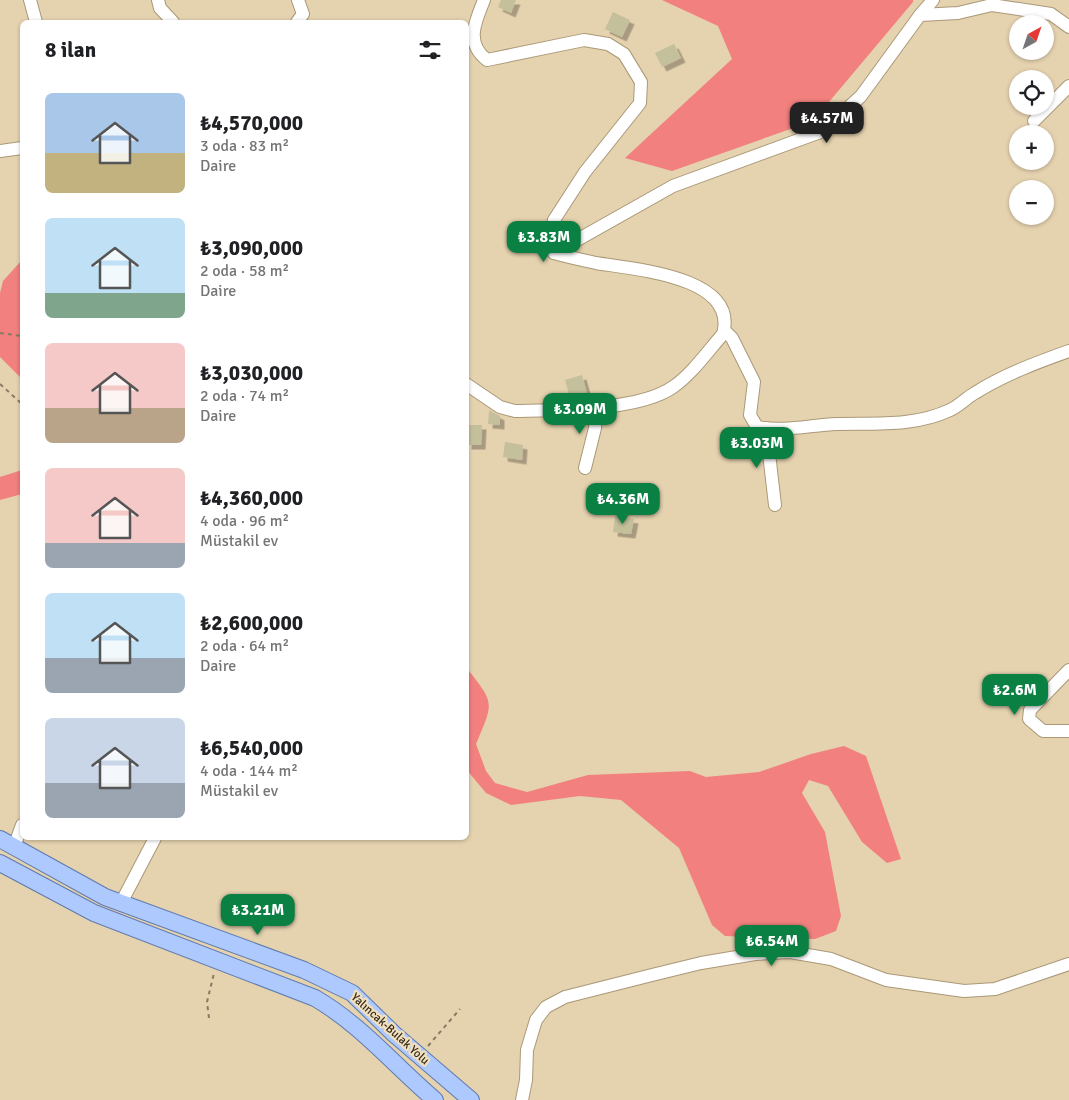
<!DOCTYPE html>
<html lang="tr">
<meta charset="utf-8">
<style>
:root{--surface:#fff;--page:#f2f2f2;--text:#202124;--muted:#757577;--accent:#0b8043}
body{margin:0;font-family:Signika,sans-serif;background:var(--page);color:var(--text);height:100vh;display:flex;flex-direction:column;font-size:19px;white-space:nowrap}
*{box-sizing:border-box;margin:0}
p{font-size:16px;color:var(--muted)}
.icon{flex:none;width:28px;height:28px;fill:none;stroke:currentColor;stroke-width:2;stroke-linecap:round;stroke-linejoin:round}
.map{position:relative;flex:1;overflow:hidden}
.drawer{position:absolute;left:20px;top:20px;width:449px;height:820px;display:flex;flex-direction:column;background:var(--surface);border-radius:8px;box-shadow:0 1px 4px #0004}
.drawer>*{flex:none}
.needle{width:32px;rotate:40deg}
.controls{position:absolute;left:1009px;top:15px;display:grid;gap:10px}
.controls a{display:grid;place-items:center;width:45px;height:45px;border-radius:50%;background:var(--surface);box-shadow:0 1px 4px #0004;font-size:25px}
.price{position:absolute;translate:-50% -42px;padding:0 11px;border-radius:10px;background:var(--accent);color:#fff;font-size:16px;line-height:32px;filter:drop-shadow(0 1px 2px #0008)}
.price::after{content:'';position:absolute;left:50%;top:30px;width:15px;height:11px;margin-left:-8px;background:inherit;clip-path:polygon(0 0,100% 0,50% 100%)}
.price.on{background:#222;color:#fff}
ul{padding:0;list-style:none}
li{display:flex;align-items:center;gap:15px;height:125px;padding:0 25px}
li span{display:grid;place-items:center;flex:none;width:140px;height:100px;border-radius:8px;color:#555}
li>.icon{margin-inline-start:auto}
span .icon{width:60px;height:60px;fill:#fffc;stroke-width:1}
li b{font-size:21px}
h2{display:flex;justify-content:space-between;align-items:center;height:60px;padding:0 25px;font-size:21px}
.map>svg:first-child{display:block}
.forest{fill:#f1807e}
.building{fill:#c4c09b;filter:url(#shadow)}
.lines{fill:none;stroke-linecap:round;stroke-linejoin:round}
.minor-casing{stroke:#aa9877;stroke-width:14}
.major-casing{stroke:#5e7aae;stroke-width:18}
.path{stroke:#887b63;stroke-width:2;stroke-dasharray:4 4;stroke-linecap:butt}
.minor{stroke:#fff;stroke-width:12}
.major{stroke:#adc9fe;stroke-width:16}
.labels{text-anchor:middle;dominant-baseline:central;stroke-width:4.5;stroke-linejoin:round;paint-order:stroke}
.street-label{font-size:12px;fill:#312a1c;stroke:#f2dfbc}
</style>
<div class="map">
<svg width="1069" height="1100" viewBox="0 0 1069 1100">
<defs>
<filter id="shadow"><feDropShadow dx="4.5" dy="4.5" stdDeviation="0" flood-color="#0004"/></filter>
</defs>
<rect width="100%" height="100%" fill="#e5d2af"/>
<g class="forest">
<path d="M662,0H913V2L813,121L672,171L625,158L732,59L718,26Z"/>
<path d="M22,260V379L0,357V293L3,281Z"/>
<path d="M22,470V494L0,500V477Z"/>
<path d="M466,667C495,704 494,701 476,744L486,771L495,783L527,792L588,775L690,771L706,777L759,772L811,754L844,746L866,756L901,859L887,863L862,842L828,786L809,780L802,793L825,832L841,916L836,931L815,939L725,936L712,925L679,848L621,800L580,796L511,805L486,793L466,769Z"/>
</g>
<g class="building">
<path d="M501,0H516L511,13L498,7Z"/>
<path d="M613,12L630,20L622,37L605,29Z"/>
<path d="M674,44L681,58L662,67L655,53Z"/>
<path d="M582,375L588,397L571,401L565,380Z"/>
<path d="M489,410L500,416V425L488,424Z"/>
<path d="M468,425H482L481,445H467Z"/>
<path d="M505,442L523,445L522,460L503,457Z"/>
<path d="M615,516L634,519L631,534L613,532Z"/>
</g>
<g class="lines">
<g class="minor-casing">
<g id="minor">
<path d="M30,0L36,22"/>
<path d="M158,0L160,8L173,22"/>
<path d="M920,15L933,0"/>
<path d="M297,22L303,14L298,0"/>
<path d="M1034,121L1069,86"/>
<path d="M0,151L22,148"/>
<path d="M554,253L673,186L823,131L861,96L920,15L958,13L992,5L1051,14L1069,27"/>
<path d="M724,330L732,338L754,382L750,415L757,427C784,432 810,425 837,424C875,423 914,427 950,410C959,406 966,398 975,393C1003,375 1038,362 1069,351"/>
<path d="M466,384L500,407L515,411C557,410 639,411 673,387C692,374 708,351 723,334C739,276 632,269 596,263C582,260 568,257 554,253L549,240L554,220L585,172L640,103L641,82L624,54L608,44L584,40L487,60C465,43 475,22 484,0"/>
<path d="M766,428L775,505"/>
<path d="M585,468L595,428L597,406"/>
<path d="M1069,670L1030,710L1029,719L1043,731H1069"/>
<path d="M14,847L22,825"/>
<path d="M121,903L155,838"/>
<path d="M522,1100L526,1080L527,1050L536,1020L546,1007L565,997L652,975L701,963L755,954L790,952L831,959L886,980L964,991L995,989L1069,964"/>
</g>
</g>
<g class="major-casing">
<g id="major">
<path d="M0,839L105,897L304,970L352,993L394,1034L471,1100"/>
<path d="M0,863L94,913L315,998C360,1024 395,1066 435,1100"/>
</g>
</g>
<g class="path">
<path d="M0,333L22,336"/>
<path d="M0,384L22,404"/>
<path d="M209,1018L207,1002L214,973"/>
<path d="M428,1046L460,1009"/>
</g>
<use href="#minor" class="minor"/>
<use href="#major" class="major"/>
</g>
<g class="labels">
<g class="street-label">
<text transform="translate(390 1029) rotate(42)">Yalıncak-Bulak Yolu</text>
</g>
</g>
</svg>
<div class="controls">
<a><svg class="needle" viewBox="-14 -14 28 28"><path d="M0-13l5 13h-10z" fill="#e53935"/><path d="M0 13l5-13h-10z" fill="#757577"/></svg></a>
<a><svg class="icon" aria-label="locate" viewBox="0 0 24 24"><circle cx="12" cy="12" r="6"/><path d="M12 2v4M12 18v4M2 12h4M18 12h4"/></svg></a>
<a>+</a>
<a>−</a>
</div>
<b class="price on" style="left:827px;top:144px">₺4.57M</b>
<b class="price" style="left:544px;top:263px">₺3.83M</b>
<b class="price" style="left:580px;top:435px">₺3.09M</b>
<b class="price" style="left:757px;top:469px">₺3.03M</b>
<b class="price" style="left:623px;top:525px">₺4.36M</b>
<b class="price" style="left:1015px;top:716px">₺2.6M</b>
<b class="price" style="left:258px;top:936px">₺3.21M</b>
<b class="price" style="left:772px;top:967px">₺6.54M</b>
<section class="drawer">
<h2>8 ilan<svg class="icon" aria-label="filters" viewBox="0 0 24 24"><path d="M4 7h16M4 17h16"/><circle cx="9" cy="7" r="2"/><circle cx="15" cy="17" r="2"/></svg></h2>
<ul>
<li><span style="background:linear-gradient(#a9c7e8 60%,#c2b280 0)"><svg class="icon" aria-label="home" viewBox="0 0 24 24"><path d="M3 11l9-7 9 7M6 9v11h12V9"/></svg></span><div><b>₺4,570,000</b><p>3 oda · 83 m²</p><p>Daire</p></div></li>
<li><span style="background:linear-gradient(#bfe0f5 75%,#7fa58c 0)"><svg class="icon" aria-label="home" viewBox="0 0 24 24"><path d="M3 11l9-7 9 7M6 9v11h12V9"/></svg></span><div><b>₺3,090,000</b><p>2 oda · 58 m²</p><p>Daire</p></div></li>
<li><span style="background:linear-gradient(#f6c9c9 65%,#b9a48a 0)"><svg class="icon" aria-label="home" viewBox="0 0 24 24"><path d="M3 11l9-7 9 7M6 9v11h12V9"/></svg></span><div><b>₺3,030,000</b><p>2 oda · 74 m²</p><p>Daire</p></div></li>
<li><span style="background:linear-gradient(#f6c9c9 75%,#9aa5b1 0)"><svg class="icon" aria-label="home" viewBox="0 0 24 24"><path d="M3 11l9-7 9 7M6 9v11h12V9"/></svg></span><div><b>₺4,360,000</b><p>4 oda · 96 m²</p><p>Müstakil ev</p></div></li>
<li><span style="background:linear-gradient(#bfe0f5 65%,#9aa5b1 0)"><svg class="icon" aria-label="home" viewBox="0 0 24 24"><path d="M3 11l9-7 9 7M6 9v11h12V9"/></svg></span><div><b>₺2,600,000</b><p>2 oda · 64 m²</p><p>Daire</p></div></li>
<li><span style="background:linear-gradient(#c9d6e8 65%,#9aa5b1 0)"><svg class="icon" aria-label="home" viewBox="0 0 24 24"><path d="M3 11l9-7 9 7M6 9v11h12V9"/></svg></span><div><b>₺6,540,000</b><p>4 oda · 144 m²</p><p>Müstakil ev</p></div></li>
</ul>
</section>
</div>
